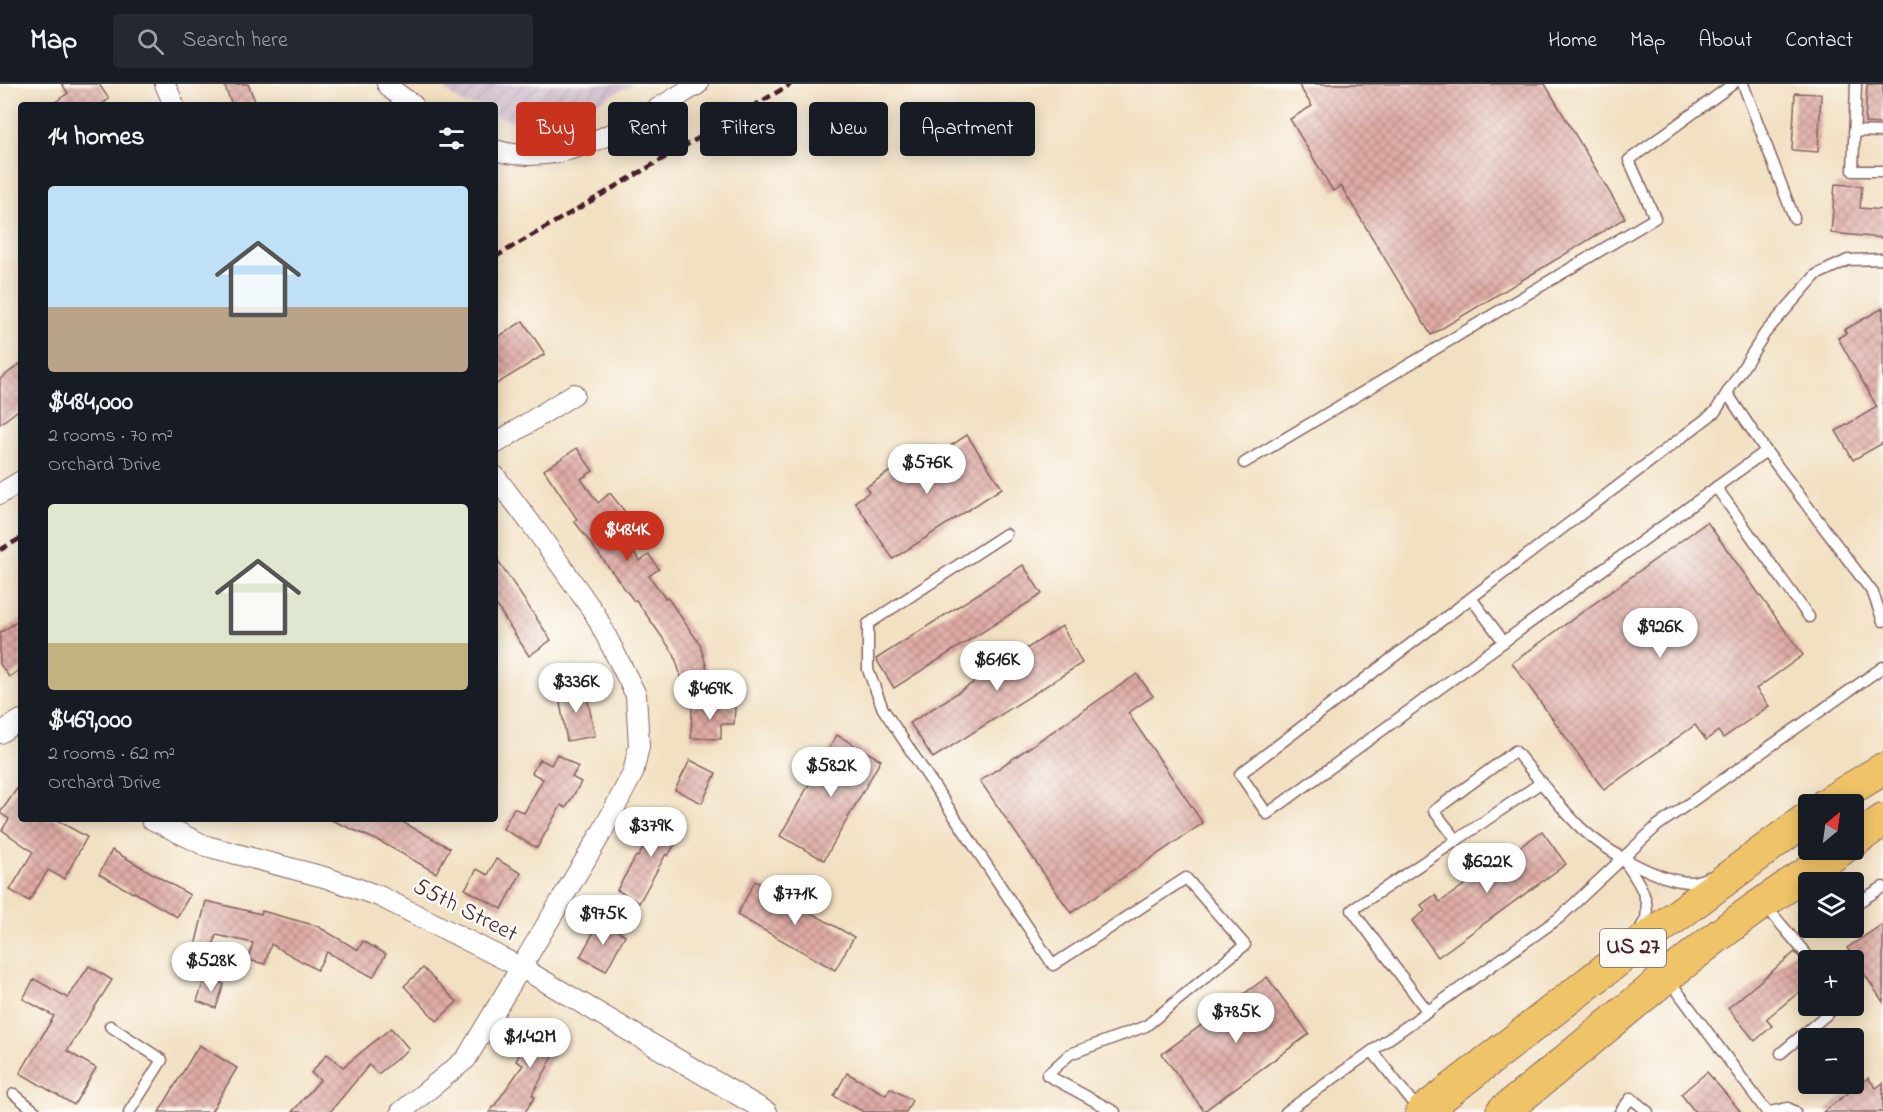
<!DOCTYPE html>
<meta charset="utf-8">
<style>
:root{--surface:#171b24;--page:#242831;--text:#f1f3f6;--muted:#9ea1a6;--line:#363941;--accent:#c8321e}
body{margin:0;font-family:"Indie Flower",sans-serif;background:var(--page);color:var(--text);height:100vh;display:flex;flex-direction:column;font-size:22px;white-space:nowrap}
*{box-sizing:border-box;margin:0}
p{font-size:20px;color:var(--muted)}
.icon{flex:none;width:33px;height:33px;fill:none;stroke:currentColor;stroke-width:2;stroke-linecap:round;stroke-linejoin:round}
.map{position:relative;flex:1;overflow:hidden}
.side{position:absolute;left:18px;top:18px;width:480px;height:720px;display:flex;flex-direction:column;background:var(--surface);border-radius:6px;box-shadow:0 3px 15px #0003}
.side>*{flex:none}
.guide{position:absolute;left:516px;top:18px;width:570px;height:54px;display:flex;gap:12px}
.needle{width:39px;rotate:29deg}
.fabs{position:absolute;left:1798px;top:710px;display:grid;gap:12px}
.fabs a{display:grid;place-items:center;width:66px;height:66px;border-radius:6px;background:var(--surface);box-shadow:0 3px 15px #0003;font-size:30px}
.price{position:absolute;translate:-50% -51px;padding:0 14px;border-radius:21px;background:#fff;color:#222;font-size:20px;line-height:39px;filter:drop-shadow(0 2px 3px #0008)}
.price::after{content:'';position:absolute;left:50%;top:36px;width:18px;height:14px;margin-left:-9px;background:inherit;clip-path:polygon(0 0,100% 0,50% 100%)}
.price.current{background:var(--accent);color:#fff}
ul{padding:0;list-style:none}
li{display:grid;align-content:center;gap:12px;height:318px;padding:0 30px}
li span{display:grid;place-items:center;height:186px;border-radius:6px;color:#555}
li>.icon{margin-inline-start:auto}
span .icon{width:108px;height:108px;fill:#fffc;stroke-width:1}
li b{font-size:26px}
h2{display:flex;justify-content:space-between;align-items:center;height:72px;padding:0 30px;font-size:26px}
.pill{padding:0 21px;border-radius:6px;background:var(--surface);box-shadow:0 3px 15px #0003;font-size:21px;line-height:54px}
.pill.current{background:var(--accent);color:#fff}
header{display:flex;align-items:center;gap:36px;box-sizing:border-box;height:84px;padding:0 30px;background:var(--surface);border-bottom:2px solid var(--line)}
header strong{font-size:28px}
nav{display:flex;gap:33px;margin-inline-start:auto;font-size:21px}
.search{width:420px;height:54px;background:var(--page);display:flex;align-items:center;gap:15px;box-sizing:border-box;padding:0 21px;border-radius:6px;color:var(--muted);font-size:22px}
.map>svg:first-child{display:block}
.industrial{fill:url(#industrial-furrows)}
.building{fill:url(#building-cross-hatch)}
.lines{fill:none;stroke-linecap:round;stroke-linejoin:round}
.lane-casing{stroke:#856360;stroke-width:13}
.street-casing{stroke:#856360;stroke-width:22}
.primary-casing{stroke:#856360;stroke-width:34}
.lane{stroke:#fff;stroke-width:10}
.street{stroke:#fff;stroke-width:20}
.primary{stroke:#efc469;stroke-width:32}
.rail{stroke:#4a1f2b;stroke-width:4.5;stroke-dasharray:9 4.5;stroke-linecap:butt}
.labels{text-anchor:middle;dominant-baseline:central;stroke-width:5;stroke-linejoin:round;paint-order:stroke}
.shield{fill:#fdfcf7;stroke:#806168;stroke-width:1.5}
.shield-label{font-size:22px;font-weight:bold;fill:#4a1f2b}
.street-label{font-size:24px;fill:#4a1f2b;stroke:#fdfcf7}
</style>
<header>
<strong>Map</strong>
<div class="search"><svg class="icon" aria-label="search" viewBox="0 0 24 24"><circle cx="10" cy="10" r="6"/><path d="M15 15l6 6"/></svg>Search here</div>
<nav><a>Home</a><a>Map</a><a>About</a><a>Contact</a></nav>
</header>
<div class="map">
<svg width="1883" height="1028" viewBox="0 0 1883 1028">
<defs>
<pattern id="industrial-furrows" width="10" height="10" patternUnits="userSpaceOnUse" patternTransform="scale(1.5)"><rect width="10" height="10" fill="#d0bdce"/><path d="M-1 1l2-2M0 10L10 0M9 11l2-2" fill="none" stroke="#b4a2b1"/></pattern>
<pattern id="building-cross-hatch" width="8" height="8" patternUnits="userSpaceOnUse" patternTransform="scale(1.5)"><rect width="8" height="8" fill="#dfaca5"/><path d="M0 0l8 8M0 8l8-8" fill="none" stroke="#b78b87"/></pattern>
</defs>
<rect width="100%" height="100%" fill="#fdfcf7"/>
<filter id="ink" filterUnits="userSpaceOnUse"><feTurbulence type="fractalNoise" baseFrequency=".0167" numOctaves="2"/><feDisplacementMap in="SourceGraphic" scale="12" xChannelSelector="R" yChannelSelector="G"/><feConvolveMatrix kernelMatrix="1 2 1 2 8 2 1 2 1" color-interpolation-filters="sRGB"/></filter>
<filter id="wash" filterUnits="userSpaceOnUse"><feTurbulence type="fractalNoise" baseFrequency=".008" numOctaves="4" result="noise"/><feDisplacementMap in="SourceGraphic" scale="24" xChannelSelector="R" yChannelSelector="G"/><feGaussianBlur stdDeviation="1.35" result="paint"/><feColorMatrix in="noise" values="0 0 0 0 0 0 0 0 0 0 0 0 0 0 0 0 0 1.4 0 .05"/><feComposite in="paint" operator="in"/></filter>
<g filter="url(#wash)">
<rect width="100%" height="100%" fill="#f2e0c2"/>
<path class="industrial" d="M442,0H632L568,35L525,40L495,32V21H465L448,8Z"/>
<g id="blocks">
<g class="building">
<path d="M62,0H99L109,15L101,21H51L68,9Z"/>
<path d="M224,0H248L255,17L244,21H232Z"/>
<path d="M1298,0H1545L1625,134L1431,251L1341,102L1333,107L1290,35L1312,22Z"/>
<path d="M1867,0H1883V40L1865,39Z"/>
<path d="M1795,9L1821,10L1818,68L1792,66Z"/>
<path d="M1835,100L1862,102L1860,124L1883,126V154L1831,149Z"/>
<path d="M1883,224V359L1853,376L1836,347L1877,323L1838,254L1846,249L1844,246Z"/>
<path d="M523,237L545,270L495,301V255Z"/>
<path d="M21,279V324L0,340V295Z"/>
<path d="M967,351L1002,404L893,475L855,418L869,408L866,403L915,371L921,381Z"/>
<path d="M577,364L593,387L581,395L598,419L610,409L637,443L623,453L640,477L649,471L659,485L649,492L665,514L667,513L700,560L710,596L684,603L674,570L636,516L634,517L574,437L577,435L544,386Z"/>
<path d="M1707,438L1803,571L1756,605L1769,622L1723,654L1718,647L1706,656L1695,641L1604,706L1512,579Z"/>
<path d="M495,472L551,556L529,572L495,519Z"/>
<path d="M1023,481L1042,510L894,604L876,575Z"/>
<path d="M21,535V585L9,593L0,580V549Z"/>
<path d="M1062,542L1082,579L933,674L910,639Z"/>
<path d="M1137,590L1153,612L1128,629L1203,739L1071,829L980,697Z"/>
<path d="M585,603L595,652L567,657L558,608Z"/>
<path d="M692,622L735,623L734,640H721V655L691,654Z"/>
<path d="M837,651L881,676L824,776L780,752Z"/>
<path d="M557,670L578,683L572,693L581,698L566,724L561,721L537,764L503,745L514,724L524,729L543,695L532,689L540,675L551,681Z"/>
<path d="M690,676L716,689L702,719L675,706Z"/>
<path d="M21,699V735H55L87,753L64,795L48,786L29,817L10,806L33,768L2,746L9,735L0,729Z"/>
<path d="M662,730L685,742L668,772L666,770L639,819L617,806L636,772L638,773Z"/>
<path d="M329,735H397L450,764L436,789L383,759Z"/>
<path d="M1542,747L1566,780L1438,873L1412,837L1425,827L1421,821L1435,811L1440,818L1474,794L1471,789L1495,772L1499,778Z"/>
<path d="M112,766L190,811L177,833L134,808L133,809L99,790Z"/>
<path d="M496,775L521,789L502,825L465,805L477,785L488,791Z"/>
<path d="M755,797L854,853L835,886L737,831Z"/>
<path d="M206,817L261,830L262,827L317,842L358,866L363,857L386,870L373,893L327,868L317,886L271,860L265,880L248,876L253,859L216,851L212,867L195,862Z"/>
<path d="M600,837L625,851L606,887L580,873Z"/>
<path d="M1883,840V918L1847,864Z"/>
<path d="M1795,868L1809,885V900L1766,935L1772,942L1755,957L1728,924Z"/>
<path d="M89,882L112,896L67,967L96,984L74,1021L20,989L54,932L23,915L34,895L68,914Z"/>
<path d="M423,884L457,918L437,937L404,902Z"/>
<path d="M1267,893L1309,950L1204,1027L1162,970Z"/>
<path d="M205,894L224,900L216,924L197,917Z"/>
<path d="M536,939L547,945L550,940L566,949L532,1011L535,1013L525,1028H490L523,981L516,977Z"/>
<path d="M391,944L409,965L378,990L369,981L330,1028H292L320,996L311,989L327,970L343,983Z"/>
<path d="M199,961L237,984L211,1028H159Z"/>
<path d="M1707,988L1741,1028H1695L1681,1010Z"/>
<path d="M847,989L886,1011L890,1004L912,1016L906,1028H864L834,1012Z"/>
<path d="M1868,994L1876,1004L1883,999V1028H1823Z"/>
</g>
</g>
</g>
<g filter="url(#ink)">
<use href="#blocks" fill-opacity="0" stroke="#856360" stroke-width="1.5"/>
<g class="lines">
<g class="lane-casing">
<g id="lane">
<path d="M1743,0L1794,134"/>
<path d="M1856,0L1853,87H1883"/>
<path d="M1854,47L1883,48"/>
<path d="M1883,175L1848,176L1816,191L1765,249L1715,328L1240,690L1267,730L1766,367L1873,509L1883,537"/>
<path d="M1727,309L1766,367"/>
<path d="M1244,379L1655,134L1629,76L1733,0"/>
<path d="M1716,403L1809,533"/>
<path d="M1006,450L868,540V586L883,625L1053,881L1186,794L1245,861L1146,942L1070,970L1047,991L1115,1028"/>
<path d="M1471,514L1504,558"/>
<path d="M1542,698L1457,756L1434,727L1515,667C1536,691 1558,722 1581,744C1604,766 1659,798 1691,798C1697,798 1703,795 1709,793"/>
<path d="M1623,775C1634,791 1651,813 1646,834C1645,838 1641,843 1639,847"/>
<path d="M1764,820L1811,876"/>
<path d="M1854,821L1883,803"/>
<path d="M1669,896L1767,1028"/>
<path d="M1428,928L1352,826L1457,756"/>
<path d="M110,942L162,976L129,1028"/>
<path d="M1372,967L1420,1028"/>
<path d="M1781,969L1838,921"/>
<path d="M14,1010L36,1028"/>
<path d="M1286,1028L1559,834L1657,742L1883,583"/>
<path d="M1620,1028L1631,1014L1648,1028"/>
<path d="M1770,1028L1788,1024L1795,1028"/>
</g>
</g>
<g class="street-casing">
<g id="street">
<path d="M165,0L174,21"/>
<path d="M387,0L391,5L413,21"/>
<path d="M495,66C565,88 640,35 698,0"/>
<path d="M495,360L574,310"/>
<path d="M0,410L21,397"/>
<path d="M0,649L21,636"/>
<path d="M151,735L206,762L324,793L379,812L522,884L767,1028"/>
<path d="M401,1028L466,975L602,748L633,689L639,662L636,611L595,530L538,449L495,392"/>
</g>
</g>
<g class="primary-casing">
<g id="primary">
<path d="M1826,720L1883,685"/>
<path d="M1854,757L1883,736"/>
<path d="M1422,1028L1627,869L1809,733"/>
<path d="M1502,1028C1578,969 1649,904 1726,846C1763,817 1804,792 1842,765"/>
</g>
</g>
<use href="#lane" class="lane"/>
<use href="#street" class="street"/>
<use href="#primary" class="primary"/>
<g class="rail">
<path d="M495,173L791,0"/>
<path d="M0,466L21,454"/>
</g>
</g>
</g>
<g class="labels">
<rect class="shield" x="1600" y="845" width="66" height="38" rx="4.5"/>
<g class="shield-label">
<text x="1633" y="864">US 27</text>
</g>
<g class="street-label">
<text transform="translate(465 827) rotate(27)">55th Street</text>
</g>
</g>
</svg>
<div class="fabs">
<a><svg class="needle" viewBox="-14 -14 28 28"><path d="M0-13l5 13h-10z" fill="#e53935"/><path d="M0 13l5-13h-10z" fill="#9ea1a6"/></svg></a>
<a><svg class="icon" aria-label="layers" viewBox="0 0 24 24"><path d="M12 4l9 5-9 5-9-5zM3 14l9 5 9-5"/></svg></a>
<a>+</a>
<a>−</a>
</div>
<b class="price" style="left:927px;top:411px">$576K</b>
<b class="price current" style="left:627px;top:478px">$484K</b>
<b class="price" style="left:1660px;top:575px">$926K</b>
<b class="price" style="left:997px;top:608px">$616K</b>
<b class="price" style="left:576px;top:630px">$336K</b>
<b class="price" style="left:710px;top:637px">$469K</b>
<b class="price" style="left:831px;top:714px">$582K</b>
<b class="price" style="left:651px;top:774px">$379K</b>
<b class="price" style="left:1487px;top:810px">$622K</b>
<b class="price" style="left:795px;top:842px">$771K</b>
<b class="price" style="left:603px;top:862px">$975K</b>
<b class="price" style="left:211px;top:909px">$528K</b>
<b class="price" style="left:1236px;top:960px">$785K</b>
<b class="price" style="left:530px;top:985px">$1.42M</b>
<div class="guide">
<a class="pill current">Buy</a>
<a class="pill">Rent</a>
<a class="pill">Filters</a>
<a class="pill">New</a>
<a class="pill">Apartment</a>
</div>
<section class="side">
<h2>14 homes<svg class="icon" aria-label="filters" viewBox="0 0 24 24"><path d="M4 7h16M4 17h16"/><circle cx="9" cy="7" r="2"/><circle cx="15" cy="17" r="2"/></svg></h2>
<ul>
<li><span style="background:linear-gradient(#bfe0f5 65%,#b9a48a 0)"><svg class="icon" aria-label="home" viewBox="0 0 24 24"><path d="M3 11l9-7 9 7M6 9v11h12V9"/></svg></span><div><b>$484,000</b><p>2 rooms · 70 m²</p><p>Orchard Drive</p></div></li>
<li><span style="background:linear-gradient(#dfe7d0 75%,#c2b280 0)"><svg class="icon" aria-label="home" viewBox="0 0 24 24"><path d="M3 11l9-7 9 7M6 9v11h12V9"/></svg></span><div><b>$469,000</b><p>2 rooms · 62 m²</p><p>Orchard Drive</p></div></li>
</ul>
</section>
</div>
